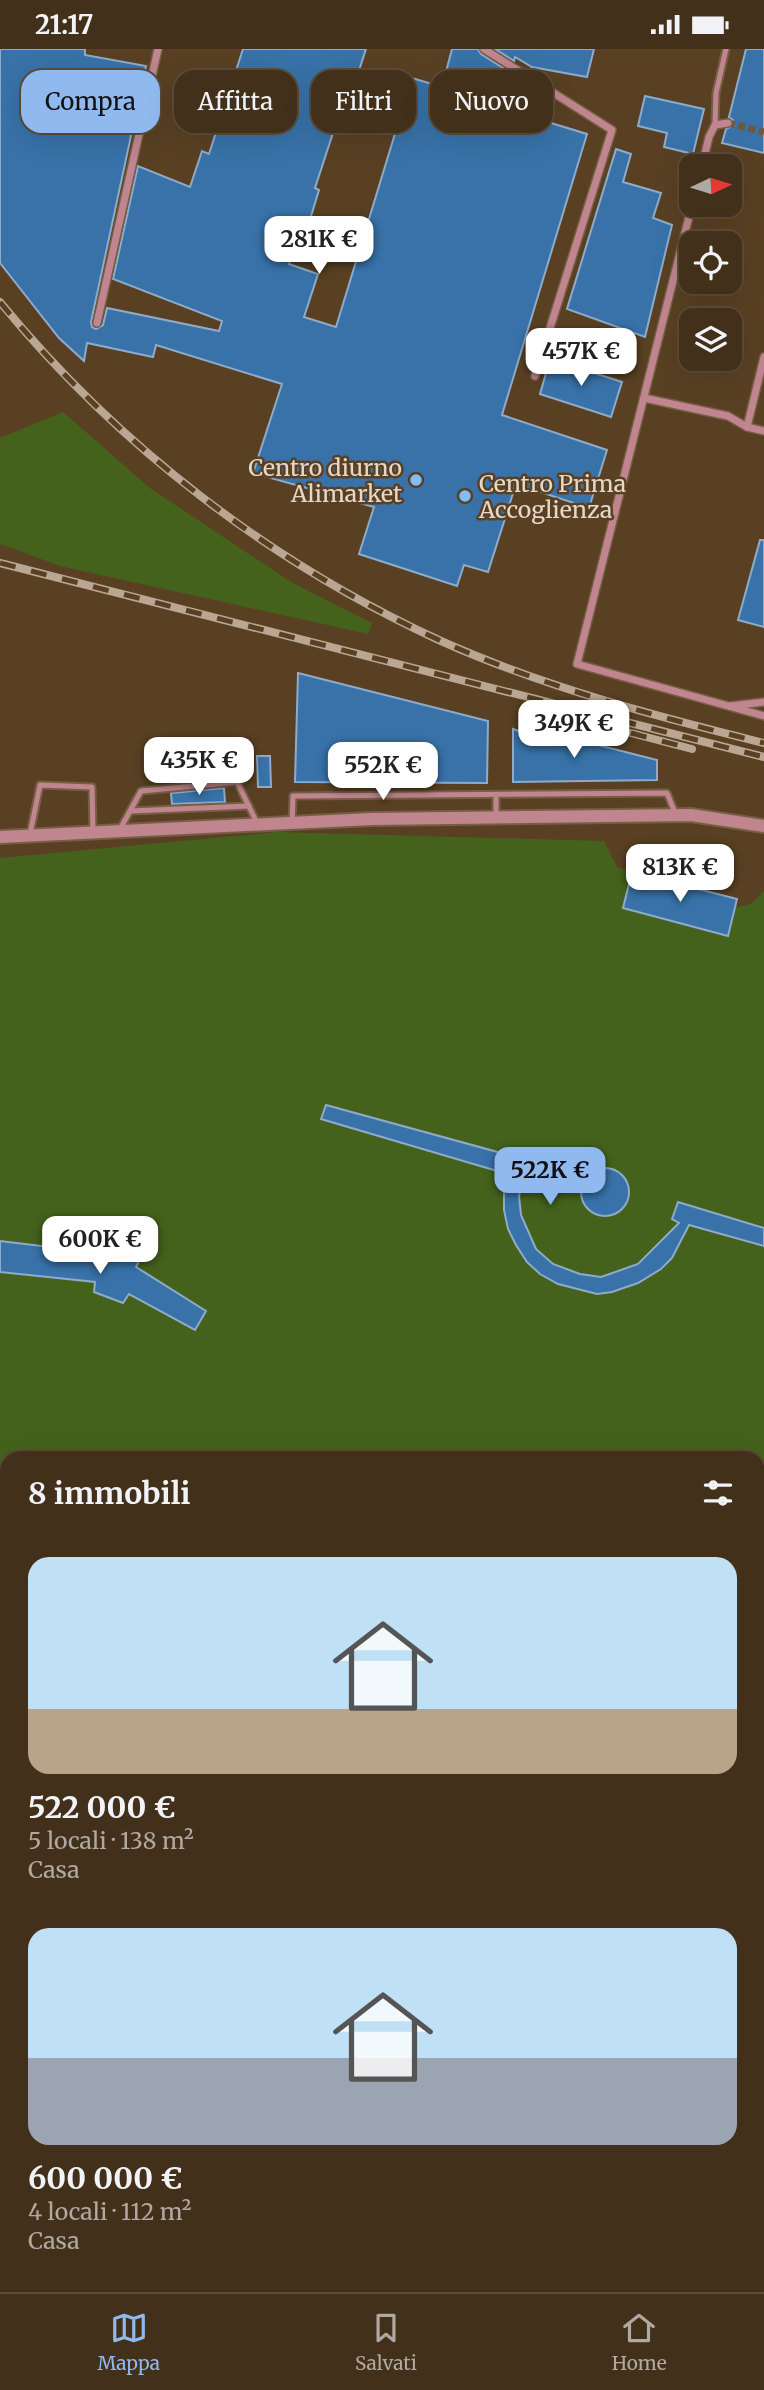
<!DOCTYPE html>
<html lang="it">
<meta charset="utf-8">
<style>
:root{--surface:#43301a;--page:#4a3823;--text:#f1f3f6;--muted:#afa9a2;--line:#5b4b39;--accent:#90b9f0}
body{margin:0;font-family:Merriweather,serif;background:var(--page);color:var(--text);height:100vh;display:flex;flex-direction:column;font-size:26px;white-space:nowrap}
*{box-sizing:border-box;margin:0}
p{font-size:23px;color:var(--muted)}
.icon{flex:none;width:38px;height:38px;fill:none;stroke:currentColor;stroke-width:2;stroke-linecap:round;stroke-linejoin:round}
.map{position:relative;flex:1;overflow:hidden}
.sheet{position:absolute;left:0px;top:1402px;width:765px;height:842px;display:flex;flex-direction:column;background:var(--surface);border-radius:21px 21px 0 0;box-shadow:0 7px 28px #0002,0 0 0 2px var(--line)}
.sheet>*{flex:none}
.top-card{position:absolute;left:21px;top:21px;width:723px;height:63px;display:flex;gap:14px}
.needle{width:46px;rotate:86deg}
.tools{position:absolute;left:679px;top:105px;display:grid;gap:14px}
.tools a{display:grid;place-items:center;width:63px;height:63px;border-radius:14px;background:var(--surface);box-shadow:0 7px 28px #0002,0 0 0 2px var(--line);font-size:35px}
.price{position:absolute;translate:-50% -60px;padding:0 16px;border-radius:14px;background:#fff;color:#222;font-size:23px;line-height:46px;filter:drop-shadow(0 2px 4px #0008)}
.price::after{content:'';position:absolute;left:50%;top:42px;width:21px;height:16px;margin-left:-10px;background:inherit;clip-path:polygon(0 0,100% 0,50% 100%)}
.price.current{background:var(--accent);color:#111}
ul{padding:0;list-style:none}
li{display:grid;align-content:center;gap:14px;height:371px;padding:0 28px}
li span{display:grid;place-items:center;height:217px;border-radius:21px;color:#555}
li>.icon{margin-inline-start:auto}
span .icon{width:126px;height:126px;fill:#fffc;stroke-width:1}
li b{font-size:30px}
h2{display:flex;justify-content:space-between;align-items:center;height:84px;padding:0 28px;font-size:30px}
.chip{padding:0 24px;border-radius:21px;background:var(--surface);box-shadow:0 7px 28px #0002,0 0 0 2px var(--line);font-size:24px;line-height:63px}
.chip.current{background:var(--accent);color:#111}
.status{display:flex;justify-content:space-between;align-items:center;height:49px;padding:0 35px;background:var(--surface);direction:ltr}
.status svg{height:19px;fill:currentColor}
.tabs{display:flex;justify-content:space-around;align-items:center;height:98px;border-top:2px solid var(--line);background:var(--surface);font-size:19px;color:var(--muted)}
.tabs a{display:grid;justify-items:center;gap:4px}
.tabs .current{color:var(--accent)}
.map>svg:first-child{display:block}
.green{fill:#44621c}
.forest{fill:#61813b}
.building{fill:#3872a8;stroke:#8eacca;stroke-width:2}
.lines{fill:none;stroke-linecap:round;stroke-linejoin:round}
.minor-tunnel{stroke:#6e573c;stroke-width:7;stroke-dasharray:7 3.5;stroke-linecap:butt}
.service-casing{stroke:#755e44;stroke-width:9}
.minor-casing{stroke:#755e44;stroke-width:10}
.tertiary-casing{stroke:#755e44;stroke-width:16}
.service{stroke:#c0858e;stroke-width:5}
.minor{stroke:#c0858e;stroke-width:7}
.tertiary{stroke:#c0858e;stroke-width:12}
.rail-casing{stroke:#baa793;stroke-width:8}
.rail{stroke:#594023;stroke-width:5;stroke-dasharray:16;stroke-linecap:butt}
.poi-dot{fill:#80bdfa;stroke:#594023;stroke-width:2.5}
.labels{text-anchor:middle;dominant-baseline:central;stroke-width:5;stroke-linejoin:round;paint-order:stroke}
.poi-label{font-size:23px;fill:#e6d7c7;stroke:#594023;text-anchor:end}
</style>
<div class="status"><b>21:17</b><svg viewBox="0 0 49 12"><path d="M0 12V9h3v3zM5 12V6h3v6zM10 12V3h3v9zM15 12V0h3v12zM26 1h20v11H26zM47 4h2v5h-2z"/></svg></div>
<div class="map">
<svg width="764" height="2243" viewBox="0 0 764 2243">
<rect width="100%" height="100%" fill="#594023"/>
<g class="green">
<path d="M63,363L150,439L291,533L372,574L368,585L60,517L0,495V389Z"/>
<path d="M277,783L604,792L617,818L737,850L736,858L751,855L764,842V1433L758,1434V1409H401L377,1405L375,1409H7V1441L0,1439V809Z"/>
</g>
<g class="forest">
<path d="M764,1433V1789H758V1434Z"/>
<path d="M0,1439L7,1441V2236H758V2004L764,2007V2243H0Z"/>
</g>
<g class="building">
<path d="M0,0H85V6L146,17L91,273L92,278L96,280L103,276L107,259L219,282L222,272L113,230L138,117L190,138L202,102L209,105L243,0H366L354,37L349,35L315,139L319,141L308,177L302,175L289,215L318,225L304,268L336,278L412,29L442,38L452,0H478L481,5L511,24L502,59L587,85L502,366L607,401L589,459L516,435L488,523L464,516L457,537L359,505L374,458L253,424L282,335L156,296L153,308L87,294L84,312L59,289L0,214Z"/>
<path d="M495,0H594L587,28L532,18L515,8L514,12Z"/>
<path d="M746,0H764V104L722,94L726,80L734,76L733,71L729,68Z"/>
<path d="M645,47L704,60L693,105L664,98L667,84L638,77Z"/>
<path d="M616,100L631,105L623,133L661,144L653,169L672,176L645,288L567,260Z"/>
<path d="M550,310L622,333L611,368L540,345Z"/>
<path d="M760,491H764V578L738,571Z"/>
<path d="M298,624L488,672L487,734L295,733Z"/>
<path d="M527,678L657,711V731L513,733V680L525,684Z"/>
<path d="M214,705L217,730L184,733L182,708Z"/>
<path d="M257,707H270L271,738H258Z"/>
<path d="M224,739L225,753L172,755L171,744Z"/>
<path d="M632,823L737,850L728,887L623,859Z"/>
<path d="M326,1056L527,1111L519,1147L521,1166L536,1200L553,1215L580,1225L601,1228L638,1215L679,1174L672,1170L678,1153L764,1179V1197L689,1176L672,1209L661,1220L638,1234L612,1243L597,1245L558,1235L540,1225L527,1213L516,1196L508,1180L504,1161V1124L321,1070Z"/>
<circle cx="605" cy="1143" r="24"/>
<path d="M0,1192L99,1204L101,1195L141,1208L136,1218L206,1262L195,1281L129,1245L123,1254L94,1243L95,1233L0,1223Z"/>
</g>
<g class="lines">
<path class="minor-tunnel" d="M728,74L764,83"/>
<g class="service-casing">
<g id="service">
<path d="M715,76L716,44L726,0"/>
<path d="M496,746V767"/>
<path d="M130,762L249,757"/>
<path d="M292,774L293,747L667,744L676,766"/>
<path d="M119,782L141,742L237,733L258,776"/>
<path d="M30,785L40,736L92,738L93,784"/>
<path d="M0,1567L7,1566"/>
<path d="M0,1711L7,1701"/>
<path d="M0,1747L7,1752"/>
</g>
</g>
<g class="minor-casing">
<g id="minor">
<path d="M484,0L612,81L535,327"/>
<path d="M702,117L709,88L715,76L728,74"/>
<path d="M692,156L577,615L764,667"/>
<path d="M97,274L158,0"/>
<path d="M644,349L728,367L747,378L764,382"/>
<path d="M747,378L764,308"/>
<path d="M730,657L764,653"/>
<path d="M758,2015L764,2017"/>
<path d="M0,2139L7,2140"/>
</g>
</g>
<g class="tertiary-casing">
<path id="tertiary" d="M0,788L372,770L691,766L764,777"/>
</g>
<use href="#service" class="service"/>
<use href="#minor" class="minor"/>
<use href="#tertiary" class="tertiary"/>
<g class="rail-casing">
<g id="rail">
<path d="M0,253C119,398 271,514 441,592C544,638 655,667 764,694"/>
<path d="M0,514L764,708"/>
<path d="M631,684L692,700"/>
</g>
</g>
<use href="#rail" class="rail"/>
</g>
<g class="poi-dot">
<circle cx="416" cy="431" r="7"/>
<circle cx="465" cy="447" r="7"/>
</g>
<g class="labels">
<g class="poi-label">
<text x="402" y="418">Centro diurno<tspan x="402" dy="26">Alimarket</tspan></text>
<text x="479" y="434" text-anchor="start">Centro Prima<tspan x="479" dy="26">Accoglienza</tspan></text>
</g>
</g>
</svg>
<div class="tools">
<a><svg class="needle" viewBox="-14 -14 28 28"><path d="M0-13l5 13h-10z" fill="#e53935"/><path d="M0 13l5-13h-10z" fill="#afa9a2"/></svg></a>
<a><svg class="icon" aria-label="locate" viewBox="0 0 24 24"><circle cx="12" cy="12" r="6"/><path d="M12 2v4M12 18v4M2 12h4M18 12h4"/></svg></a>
<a><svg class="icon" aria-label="layers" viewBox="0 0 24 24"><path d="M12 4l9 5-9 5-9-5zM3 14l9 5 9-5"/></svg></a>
</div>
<b class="price" style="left:319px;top:227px">281K €</b>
<b class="price" style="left:581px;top:339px">457K €</b>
<b class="price" style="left:574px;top:711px">349K €</b>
<b class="price" style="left:199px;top:748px">435K €</b>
<b class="price" style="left:383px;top:753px">552K €</b>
<b class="price" style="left:680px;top:855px">813K €</b>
<b class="price current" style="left:550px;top:1158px">522K €</b>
<b class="price" style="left:100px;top:1227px">600K €</b>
<div class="top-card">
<a class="chip current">Compra</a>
<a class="chip">Affitta</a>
<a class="chip">Filtri</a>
<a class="chip">Nuovo</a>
</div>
<section class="sheet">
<h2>8 immobili<svg class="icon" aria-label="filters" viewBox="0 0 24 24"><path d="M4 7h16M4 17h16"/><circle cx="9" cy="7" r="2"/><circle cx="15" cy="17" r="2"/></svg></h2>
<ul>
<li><span style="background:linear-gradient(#bfe0f5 70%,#b9a48a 0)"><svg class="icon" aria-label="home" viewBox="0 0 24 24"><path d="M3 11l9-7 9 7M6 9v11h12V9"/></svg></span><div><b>522 000 €</b><p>5 locali · 138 m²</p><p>Casa</p></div></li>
<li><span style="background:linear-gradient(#bfe0f5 60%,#9aa5b1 0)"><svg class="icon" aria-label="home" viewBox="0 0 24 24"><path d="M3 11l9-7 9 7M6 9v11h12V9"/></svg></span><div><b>600 000 €</b><p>4 locali · 112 m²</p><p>Casa</p></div></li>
</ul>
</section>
</div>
<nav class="tabs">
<a class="current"><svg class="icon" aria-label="map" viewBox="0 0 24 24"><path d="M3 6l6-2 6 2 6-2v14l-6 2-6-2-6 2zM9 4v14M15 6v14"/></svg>Mappa</a>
<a><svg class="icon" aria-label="saved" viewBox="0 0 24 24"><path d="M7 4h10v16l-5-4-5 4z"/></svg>Salvati</a>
<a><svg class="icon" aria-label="home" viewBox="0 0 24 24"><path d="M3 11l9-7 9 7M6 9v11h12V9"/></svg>Home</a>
</nav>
